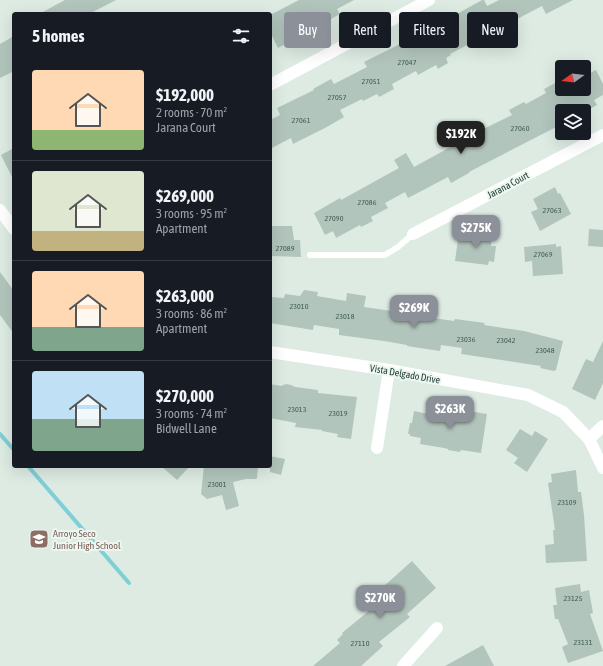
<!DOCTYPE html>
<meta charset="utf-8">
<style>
:root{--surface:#171b24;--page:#242831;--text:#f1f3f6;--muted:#9ea1a6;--line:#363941;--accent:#8c9099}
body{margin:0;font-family:"Asap Condensed",sans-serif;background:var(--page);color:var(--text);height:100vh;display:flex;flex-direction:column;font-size:15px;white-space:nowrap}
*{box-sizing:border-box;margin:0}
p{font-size:13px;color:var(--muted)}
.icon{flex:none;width:22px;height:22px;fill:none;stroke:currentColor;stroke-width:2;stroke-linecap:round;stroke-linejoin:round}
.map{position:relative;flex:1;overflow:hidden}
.details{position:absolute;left:12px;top:12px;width:260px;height:456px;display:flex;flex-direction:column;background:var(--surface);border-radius:4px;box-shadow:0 4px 16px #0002}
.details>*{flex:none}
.top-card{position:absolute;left:284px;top:12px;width:259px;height:36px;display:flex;gap:8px}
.needle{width:26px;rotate:256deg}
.fabs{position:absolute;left:555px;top:60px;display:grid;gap:8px}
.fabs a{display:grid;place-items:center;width:36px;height:36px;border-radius:4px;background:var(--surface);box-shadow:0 4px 16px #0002;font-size:20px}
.price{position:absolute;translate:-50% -34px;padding:0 9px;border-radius:8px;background:var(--accent);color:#fff;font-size:13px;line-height:26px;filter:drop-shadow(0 1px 2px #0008)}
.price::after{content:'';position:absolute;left:50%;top:24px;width:12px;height:9px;margin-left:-6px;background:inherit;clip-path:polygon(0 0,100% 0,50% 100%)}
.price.selected{background:#222;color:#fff}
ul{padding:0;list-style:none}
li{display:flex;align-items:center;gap:12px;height:100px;padding:0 20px}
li+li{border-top:1px solid var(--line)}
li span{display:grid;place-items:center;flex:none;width:112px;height:80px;border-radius:4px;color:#555}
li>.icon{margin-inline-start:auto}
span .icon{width:48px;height:48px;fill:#fffc;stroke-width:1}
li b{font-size:17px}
h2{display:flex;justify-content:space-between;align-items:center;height:48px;padding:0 20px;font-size:17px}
.chip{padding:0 14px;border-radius:4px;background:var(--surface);box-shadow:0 4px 16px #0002;font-size:14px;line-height:36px}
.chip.selected{background:var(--accent);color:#fff}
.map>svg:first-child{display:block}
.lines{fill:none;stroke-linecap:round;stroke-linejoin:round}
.stream{stroke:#7ecfd6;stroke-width:4}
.building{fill:#b2c5bc}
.lane{stroke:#fff;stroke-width:6}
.street{stroke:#fff;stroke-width:12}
.labels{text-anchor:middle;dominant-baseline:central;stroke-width:4;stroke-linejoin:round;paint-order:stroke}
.number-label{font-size:8px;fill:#425e54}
.street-label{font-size:10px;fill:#1d3b31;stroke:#edf7f1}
.education-label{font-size:10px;fill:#785e54;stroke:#edf7f1;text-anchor:start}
</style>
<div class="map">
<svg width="603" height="666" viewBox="0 0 603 666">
<rect width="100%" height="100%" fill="#ddebe3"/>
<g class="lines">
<g class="stream">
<path d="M0,434L14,450"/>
<path d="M28,466L129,583"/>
</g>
</g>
<g class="building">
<path d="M65,0H116L89,14H39Z"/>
<path d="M299,0H354L337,9L340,14L278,48L270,32V15Z"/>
<path d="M482,0H484L487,6L499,0H573L546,14L542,6L450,54L451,55L446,58L448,63L438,69L436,65L418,75L416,71L392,84L394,89L379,97L377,94L363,101L362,99L340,110L344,117L325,128L293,144L291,138L270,149V120L280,115L277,108L314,90L313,89L331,79L334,84L367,67L364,62L432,28Z"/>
<path d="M14,36V71L0,78V44Z"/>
<path d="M596,70L603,84V95L594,100L597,105L584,112L583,109L579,111H562V124L469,172V173L451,183L448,177L408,198L405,192L385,203L388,208L371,217L373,221L361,227L360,225L336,238L333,231L325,235L314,213L340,198L341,200L399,168L394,160L406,153L414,167L465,139V138L512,115L509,110L524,102L526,104L546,93L544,89L561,80L562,89H584V76Z"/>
<path d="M14,148V181L1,155Z"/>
<path d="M555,187L558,194L560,193L571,214L540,231L531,212L538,209L533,199Z"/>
<path d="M270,226H292L294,240H300L301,257L270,256Z"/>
<path d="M589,229L603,230V247L588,246Z"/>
<path d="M468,232L492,235L491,246H496L494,262L489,261L488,265L455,261L458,239L466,240Z"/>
<path d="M556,244V247L561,246L563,274L533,276L532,261L525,262L524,247Z"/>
<path d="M0,272L14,291V334L0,315Z"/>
<path d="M304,290L318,292L317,296L346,301L347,293L366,296L364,307L392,311L393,305L406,306L405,314L454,321L455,319L485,323L484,325L524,331L563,341L556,370L554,371L540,368L541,366L461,354L462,348L441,345L440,351L407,346V345L384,341L339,335V329L314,325L313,330L270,323V297L284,298L285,294L300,296Z"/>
<path d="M603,341V383L595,400L572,389L586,359L593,362Z"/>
<path d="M270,384L281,386L286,384L291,385L295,387L318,390V393L357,397L351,439L337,437L338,434L322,431V430L295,427L296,423L270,418Z"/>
<path d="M431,408L445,410L444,414L467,418L468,411L487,414L481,453L461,450L460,452L448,450V449L444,448L420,444L421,438L410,436V434H408L410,423H412L414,411L428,414L429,409L430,410Z"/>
<path d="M520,429L532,436L535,431L548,439L527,472L514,463L518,458L506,450Z"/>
<path d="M270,456L285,459L281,475L270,472Z"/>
<path d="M161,466H190L177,480Z"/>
<path d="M204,466H258L257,478L256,479H246L233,482L239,506L226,510L222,495L207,499L201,494Z"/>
<path d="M576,470L578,492H581L584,515L587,561L546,563L545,545L554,544L553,530H555L548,483L552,482L551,474Z"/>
<path d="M412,561L436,588L407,614L410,617L379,642L383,646L361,666H313L340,643L337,640L343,634L342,633L370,610L368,609L372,607L368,603L376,597L374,595Z"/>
<path d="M580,584L581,592L589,590L593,613L590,614L603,651L568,663L562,647L568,644L558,619H555L553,605H557L555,588Z"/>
<path d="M483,645L494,666H445Z"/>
</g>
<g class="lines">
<path class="lane" d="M310,255H385L398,247L413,234"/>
<g class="street">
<path d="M270,85L429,0"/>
<path d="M0,210L14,229"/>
<path d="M413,234L603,135"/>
<path d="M270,352L389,370L528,395L563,412L589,439L603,468"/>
<path d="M589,439L603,426"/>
<path d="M377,448L389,370"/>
<path d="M403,666L437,628"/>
</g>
</g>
<defs>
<g id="school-square" transform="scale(1)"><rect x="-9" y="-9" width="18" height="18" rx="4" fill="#8d6e63" stroke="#edf7f1"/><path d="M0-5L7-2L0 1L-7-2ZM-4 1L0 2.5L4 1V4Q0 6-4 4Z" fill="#fff"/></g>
</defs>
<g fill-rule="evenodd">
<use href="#school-square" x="39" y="539"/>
</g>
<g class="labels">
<g class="number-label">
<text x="407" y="62">27047</text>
<text x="371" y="81">27051</text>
<text x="337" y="97">27057</text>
<text x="301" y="120">27061</text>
<text x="520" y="128">27060</text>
<text x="367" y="202">27086</text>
<text x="552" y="210">27063</text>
<text x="334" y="218">27090</text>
<text x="285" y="248">27089</text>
<text x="543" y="254">27069</text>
<text x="299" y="306">23010</text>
<text x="345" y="316">23018</text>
<text x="466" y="339">23036</text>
<text x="506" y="340">23042</text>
<text x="545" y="350">23048</text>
<text x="297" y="409">23013</text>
<text x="338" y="413">23019</text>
<text x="217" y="484">23001</text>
<text x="567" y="502">23109</text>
<text x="573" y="598">23125</text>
<text x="583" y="642">23131</text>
<text x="360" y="643">27110</text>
</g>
<g class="street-label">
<text transform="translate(508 185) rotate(-28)">Jarana Court</text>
<text transform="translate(405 374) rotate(10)">Vista Delgado Drive</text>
</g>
<g class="education-label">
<text x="53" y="533">Arroyo Seco<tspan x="53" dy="12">Junior High School</tspan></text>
</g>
</g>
</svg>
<div class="fabs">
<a><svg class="needle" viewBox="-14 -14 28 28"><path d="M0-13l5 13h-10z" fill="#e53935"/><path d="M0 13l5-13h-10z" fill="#9ea1a6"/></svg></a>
<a><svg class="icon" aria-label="layers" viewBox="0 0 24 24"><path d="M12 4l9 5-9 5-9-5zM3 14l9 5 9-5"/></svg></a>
</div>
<b class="price selected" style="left:461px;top:155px">$192K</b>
<b class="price" style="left:476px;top:249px">$275K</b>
<b class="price" style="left:414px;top:329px">$269K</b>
<b class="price" style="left:450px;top:430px">$263K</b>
<b class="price" style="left:380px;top:619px">$270K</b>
<div class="top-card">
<a class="chip selected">Buy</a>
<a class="chip">Rent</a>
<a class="chip">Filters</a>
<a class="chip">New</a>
</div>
<section class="details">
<h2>5 homes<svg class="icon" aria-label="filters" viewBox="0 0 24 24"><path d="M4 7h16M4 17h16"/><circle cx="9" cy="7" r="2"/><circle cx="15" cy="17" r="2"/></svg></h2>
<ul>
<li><span style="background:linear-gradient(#ffd9b3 75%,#8fb573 0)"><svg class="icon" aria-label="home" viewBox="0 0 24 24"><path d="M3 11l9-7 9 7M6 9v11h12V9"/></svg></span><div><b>$192,000</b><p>2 rooms · 70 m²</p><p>Jarana Court</p></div></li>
<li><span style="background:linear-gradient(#dfe7d0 75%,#c2b280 0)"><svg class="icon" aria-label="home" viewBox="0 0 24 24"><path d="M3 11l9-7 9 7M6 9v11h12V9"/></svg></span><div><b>$269,000</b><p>3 rooms · 95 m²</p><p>Apartment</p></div></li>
<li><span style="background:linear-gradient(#ffd9b3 70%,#7fa58c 0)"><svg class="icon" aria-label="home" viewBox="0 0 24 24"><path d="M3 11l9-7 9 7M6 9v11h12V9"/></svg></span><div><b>$263,000</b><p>3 rooms · 86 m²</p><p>Apartment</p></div></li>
<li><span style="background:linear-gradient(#bfe0f5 60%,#7fa58c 0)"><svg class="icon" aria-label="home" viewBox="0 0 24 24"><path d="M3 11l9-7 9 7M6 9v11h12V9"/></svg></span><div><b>$270,000</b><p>3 rooms · 74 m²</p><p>Bidwell Lane</p></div></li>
</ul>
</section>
</div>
